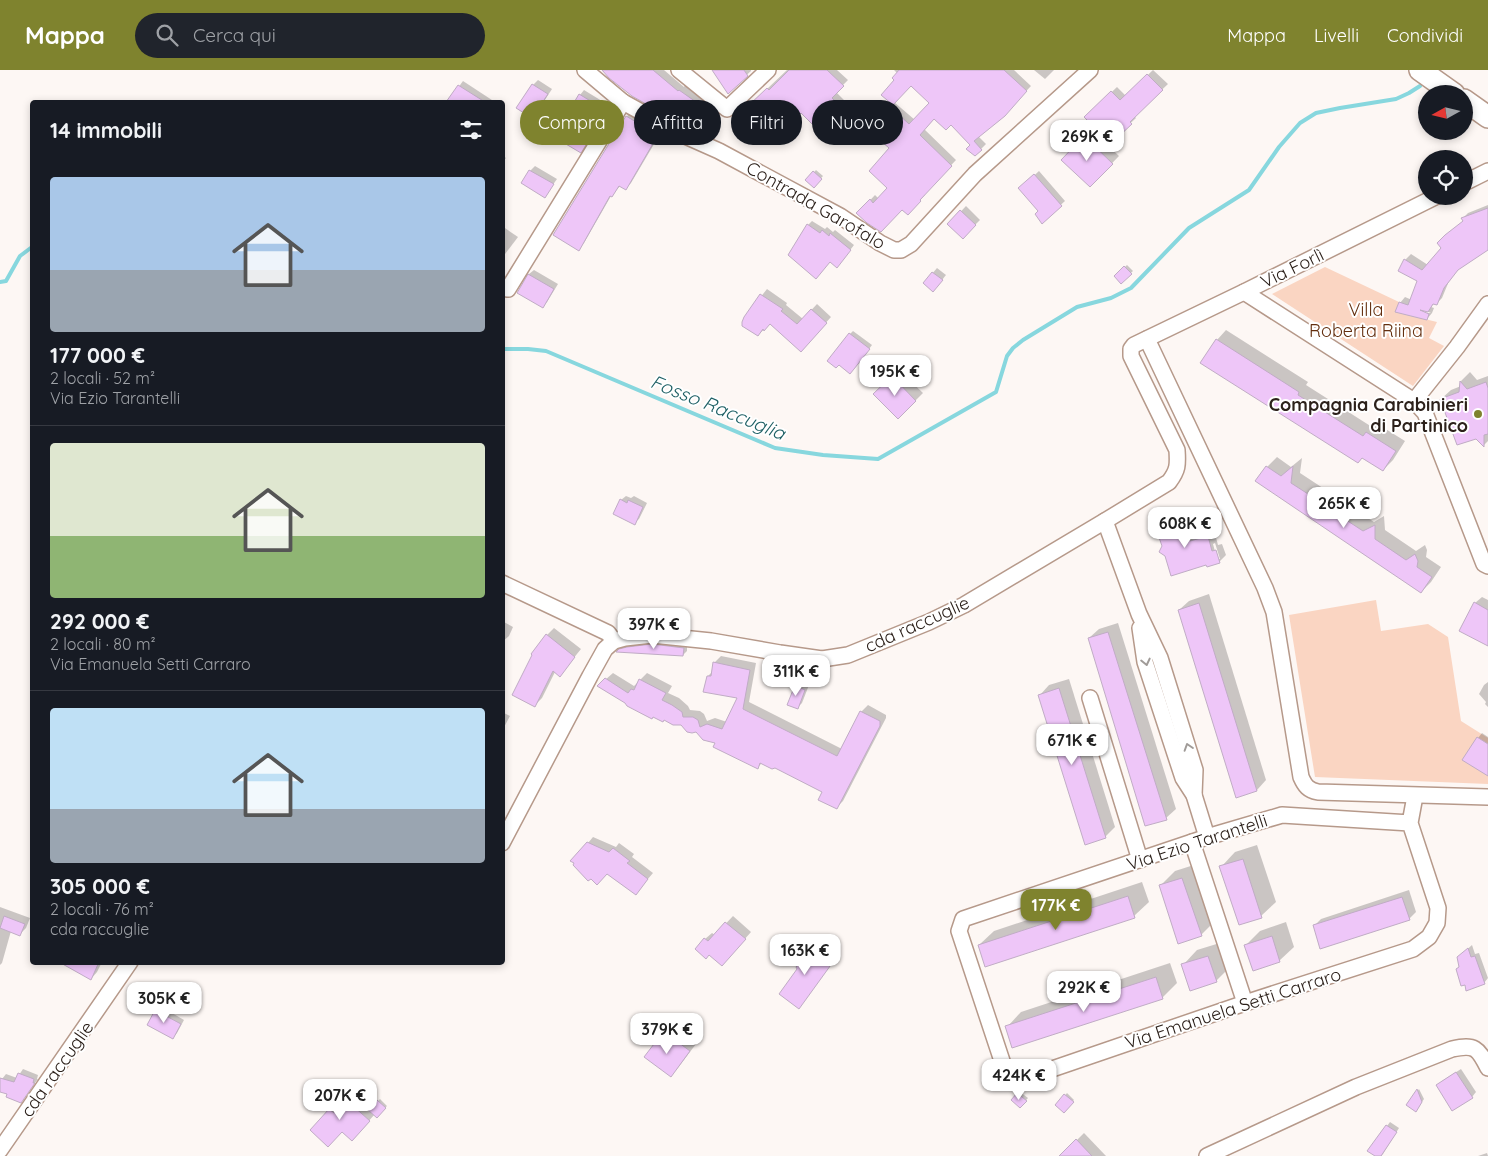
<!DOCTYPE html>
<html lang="it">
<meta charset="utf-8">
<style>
:root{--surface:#171b24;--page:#20242c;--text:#f1f3f6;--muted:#9ea1a6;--line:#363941;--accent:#7f832e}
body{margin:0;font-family:Quicksand,sans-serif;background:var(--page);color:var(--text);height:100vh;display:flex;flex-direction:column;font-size:19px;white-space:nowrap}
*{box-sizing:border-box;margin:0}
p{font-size:16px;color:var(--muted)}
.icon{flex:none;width:28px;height:28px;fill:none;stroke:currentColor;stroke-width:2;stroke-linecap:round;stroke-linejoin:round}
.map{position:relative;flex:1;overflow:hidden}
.sheet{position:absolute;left:30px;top:30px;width:475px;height:865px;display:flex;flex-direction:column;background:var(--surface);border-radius:5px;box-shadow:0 2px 8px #0003}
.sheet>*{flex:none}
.hud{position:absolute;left:520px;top:30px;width:475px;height:45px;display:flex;gap:10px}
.needle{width:32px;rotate:262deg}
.tools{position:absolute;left:1418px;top:15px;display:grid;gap:10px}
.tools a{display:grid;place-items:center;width:55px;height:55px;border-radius:50%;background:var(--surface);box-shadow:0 2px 8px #0003;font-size:25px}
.price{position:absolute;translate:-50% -42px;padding:0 11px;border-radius:10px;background:#fff;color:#222;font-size:16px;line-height:32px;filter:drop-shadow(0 1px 2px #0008)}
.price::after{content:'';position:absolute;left:50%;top:30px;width:15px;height:11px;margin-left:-8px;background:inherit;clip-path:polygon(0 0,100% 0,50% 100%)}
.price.on{background:var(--accent);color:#fff}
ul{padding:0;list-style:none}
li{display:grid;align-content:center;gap:10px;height:265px;padding:0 20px}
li+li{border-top:1px solid var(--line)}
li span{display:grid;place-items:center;height:155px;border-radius:5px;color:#555}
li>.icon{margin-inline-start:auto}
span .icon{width:90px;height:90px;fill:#fffc;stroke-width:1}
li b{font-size:21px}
h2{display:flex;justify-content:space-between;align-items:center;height:60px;padding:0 20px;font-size:21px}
.chip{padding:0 18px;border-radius:22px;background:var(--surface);box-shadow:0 2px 8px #0003;font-size:18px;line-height:45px}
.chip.on{background:var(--accent);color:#fff}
header{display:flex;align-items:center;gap:30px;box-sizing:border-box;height:70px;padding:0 25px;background:var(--accent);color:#fff}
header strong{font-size:24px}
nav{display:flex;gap:28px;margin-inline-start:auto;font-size:18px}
.search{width:350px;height:45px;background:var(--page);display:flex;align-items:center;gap:12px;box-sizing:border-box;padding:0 18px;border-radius:28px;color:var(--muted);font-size:19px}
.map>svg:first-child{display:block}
.green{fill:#fad5c2}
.shadow{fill:#0003;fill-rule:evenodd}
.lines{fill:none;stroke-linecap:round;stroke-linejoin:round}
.stream{stroke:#87d7de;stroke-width:4}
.building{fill:#eec6f8;stroke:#c0acc5}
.street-casing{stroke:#b6998a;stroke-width:18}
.secondary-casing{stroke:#b6998a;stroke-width:24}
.street{stroke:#fff;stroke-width:15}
.secondary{stroke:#fff;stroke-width:21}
.oneway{stroke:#a09b98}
.poi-dot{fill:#7f832e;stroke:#fff;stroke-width:2}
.labels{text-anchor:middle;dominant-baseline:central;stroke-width:4;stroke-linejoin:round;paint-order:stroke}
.street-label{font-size:18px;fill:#2c211b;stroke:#fff}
.park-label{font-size:18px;fill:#642f0f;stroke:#fff}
.poi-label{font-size:18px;font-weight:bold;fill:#2c211b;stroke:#fff;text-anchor:end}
.water-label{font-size:19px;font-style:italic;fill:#1e6065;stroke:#fff}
</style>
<header>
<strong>Mappa</strong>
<div class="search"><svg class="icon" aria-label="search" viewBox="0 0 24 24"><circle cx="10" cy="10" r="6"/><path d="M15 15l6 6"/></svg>Cerca qui</div>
<nav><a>Mappa</a><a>Livelli</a><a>Condividi</a></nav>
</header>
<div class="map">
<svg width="1488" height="1086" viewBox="0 0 1488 1086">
<rect width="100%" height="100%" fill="#fdf7f4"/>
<g class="green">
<path d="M1325,197L1399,232L1396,242L1437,252L1429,268L1444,276L1413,316L1272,224Z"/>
<path d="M1376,530L1381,561L1428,554L1448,567L1461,651L1488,668V714L1315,707L1289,545Z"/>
</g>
<g class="shadow">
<path d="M602,0H664L684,17L685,15L711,34L715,47L720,51L714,59L620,16Z"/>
<path d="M714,0H751V1L728,22Z"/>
<path d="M787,0H837L848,10L836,22L851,37L825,63L801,41L771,51L749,36Z"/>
<path d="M894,0H1014L1031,16L1009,39L978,66L986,74L975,85L971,75L951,54L935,48L924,59L956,90L924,124L925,125L908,143L902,138L858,143L875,125L879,129L889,118L890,78L869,51L889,30L898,4ZM911,14L931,32L915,50L894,32Z"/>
<path d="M1034,0H1054L1045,9Z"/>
<path d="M1153,0L1168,14L1134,46L1136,48L1117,66L1106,55L1096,64L1119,86L1090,116L1063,90L1090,61L1091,52L1086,47L1117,17L1126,26Z"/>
<path d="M538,10L552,19L537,42L532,47L518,38L533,15Z"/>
<path d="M463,11L495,32H452L449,30Z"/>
<path d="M584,20L610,36L585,77L581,81L558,51L563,47L566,49L580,25Z"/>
<path d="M633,41L663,59L631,113L626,118L621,115L611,126L584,173L579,179L554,165L627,46Z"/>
<path d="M502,85L506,88L502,93Z"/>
<path d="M535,96L557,109L545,126L523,113L530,101Z"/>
<path d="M816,100L823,106L814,116L807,110Z"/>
<path d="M1039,101L1065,131L1042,152L1039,141L1024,115Z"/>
<path d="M1488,135V179L1460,197L1449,211L1442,228L1436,234L1434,233L1431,237L1434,238L1432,243L1427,249L1400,233L1405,227L1412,230L1419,210L1400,200L1405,190L1411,184L1428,195L1464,150L1463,148L1468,143ZM1415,237L1431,243H1425Z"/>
<path d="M966,136L980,150L963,167L949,154Z"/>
<path d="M812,151L825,159L827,157L833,162L835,160L854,175L841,192L830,191L808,155Z"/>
<path d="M502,156L518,167L502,188Z"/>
<path d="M1127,195L1133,201L1121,212L1115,206Z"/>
<path d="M937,198L946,205L938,215L925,212Z"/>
<path d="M534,200L558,214L547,232L543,236L519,222L529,204Z"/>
<path d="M767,219L787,233L786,235L803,249L817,234L831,247L806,275L771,253L758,265L745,247Z"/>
<path d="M1226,260L1308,312L1306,315L1372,357L1376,353L1405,371L1393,390L1383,400L1217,270Z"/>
<path d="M853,261L872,275L854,299L850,264Z"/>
<path d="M899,300L923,323L898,348L875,324Z"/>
<path d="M1470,302L1477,310L1488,306V371L1484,375L1441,329L1451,320L1461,316V311Z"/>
<path d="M1277,387L1291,397L1302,388L1300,403L1332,424L1342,419L1343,432L1374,452L1384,446L1385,460L1416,481L1425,475L1427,480L1426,487L1441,497L1431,512L1421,522L1257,411L1267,397Z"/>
<path d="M626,426L631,428L634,426L647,433L639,449L634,453L621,430Z"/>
<path d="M1190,445L1196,465L1214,460L1218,475L1222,474L1226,485L1219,492L1163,476L1158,459L1164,453ZM1215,473L1220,489H1217L1213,474Z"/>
<path d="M1209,524L1266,710L1257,720L1179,540L1189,531Z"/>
<path d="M1482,527L1488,530V572L1475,533Z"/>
<path d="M502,551L513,557L509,566L502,572Z"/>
<path d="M1118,553L1176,739L1166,748L1089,568L1099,559Z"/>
<path d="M554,558L581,579L560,605L555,602L542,628L535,635L547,565Z"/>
<path d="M657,571L687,574V581L683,585L619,581L624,576Z"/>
<path d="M721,586L756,593L749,632L842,679L861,642L868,635L886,645V648L843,731L837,737L823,722L775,697L762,693L757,698L717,672L696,661L681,653L673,654L605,610L613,603L634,616L647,603L672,616L668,623L679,628L688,636L690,640L700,641L704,644L707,651L715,648L727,652L739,628L708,606L713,601L714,593Z"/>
<path d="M1069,609L1115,757L1105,767L1040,625L1049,615Z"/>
<path d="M800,612L809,615L802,633L797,638L796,616Z"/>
<path d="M1488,612V637L1485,634L1486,632L1479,624L1484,615Z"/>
<path d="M502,642L510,646L502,661Z"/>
<path d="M1482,663L1488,667V704L1478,668Z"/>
<path d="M593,767L616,777L619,773L634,784L632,787L653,803L636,823L607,802L588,773Z"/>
<path d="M1257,775L1276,832L1261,846L1221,797L1235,782Z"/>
<path d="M1197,794L1215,851L1201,865L1161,815L1175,801Z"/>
<path d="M1142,812L1149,832L1134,846L979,875L994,861Z"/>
<path d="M1409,820L1416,842L1409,849L1314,856L1321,849Z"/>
<path d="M0,837L30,848L26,858L20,864L11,861L2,893L0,895Z"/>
<path d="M733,846L751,862L728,888L705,869L712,863L715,865Z"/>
<path d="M1286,852L1294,877L1279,891L1246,875L1260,861Z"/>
<path d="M805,868L837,886L803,932L799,898L804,888L800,873Z"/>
<path d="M1223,872L1231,896L1216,911L1183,895L1197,880Z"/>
<path d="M1472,875L1475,884L1479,883L1488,908L1484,913L1460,897L1463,883Z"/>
<path d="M72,892H102L97,902L91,909Z"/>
<path d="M1170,893L1177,913L1162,928L1007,957L1021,942Z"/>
<path d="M160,936L184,950L177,963L172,968L156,941Z"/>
<path d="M675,959L696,974L677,999L671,1005L658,971L664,964L667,967Z"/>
<path d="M23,999L38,1005L37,1009H38L21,1031L8,1024L0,1021V1015L2,1009L6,1004L17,1008Z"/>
<path d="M1461,999L1476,1022L1472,1027L1437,1016L1442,1011Z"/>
<path d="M358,1018V1029L370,1040L380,1029L387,1036L377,1046L375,1044L358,1063L330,1040L336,1034V1025L342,1019Z"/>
<path d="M1419,1019L1424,1029L1418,1038L1408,1035Z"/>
<path d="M1020,1022L1028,1028L1020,1037L1013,1030Z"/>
<path d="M1067,1023L1074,1030L1064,1041L1057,1035Z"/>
<path d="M1390,1052L1399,1058L1383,1084L1381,1086H1377L1387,1056Z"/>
<path d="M1084,1063L1106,1086H1061Z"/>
<path d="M1487,1083L1488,1086H1478Z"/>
</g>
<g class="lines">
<g class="stream">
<path d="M0,212L6,211L20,186L32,177"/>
<path d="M502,279H528L546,281L775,378L823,385L878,389L996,322L1007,286L1013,278L1023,270L1077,237L1111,228L1131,218L1189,158L1249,120L1279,77L1300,53L1316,43L1340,38L1396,29L1409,23L1420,16"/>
</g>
</g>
<g class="building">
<path d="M602,0H653L678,21L679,20L706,39L710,52L716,56L709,66L687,57L632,26L609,8Z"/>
<path d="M712,0H744L748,6L728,24Z"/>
<path d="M789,0H827L844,16L832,28L847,43L825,64L824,63L823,65L801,43L780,63L771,53L768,57L748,36L767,18L769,20Z"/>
<path d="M899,0H1004L1027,21L1005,46L974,71L982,80L975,86L966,79L970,75L951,55L946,60L934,49L920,65L952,96L920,130L921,131L908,145L902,140L881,162L867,153L856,143L870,129L873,133L887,118L869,101L889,78L867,59L871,54L867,52L885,32L909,54L929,33L911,16L893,35L881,25L894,10L892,8Z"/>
<path d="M1147,4L1163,20L1130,52L1132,54L1117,68L1106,57L1095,67L1084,57L1089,52L1084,47L1111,21L1120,30Z"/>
<path d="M532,14L548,24L532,48L516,38Z"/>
<path d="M458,15L485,32H446Z"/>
<path d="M579,24L607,41L581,83L549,64L557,50L562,53Z"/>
<path d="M626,46L658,65L626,120L619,116L612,127L610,126L579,181L553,165Z"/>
<path d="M1084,66L1113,94L1090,117L1061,90Z"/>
<path d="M529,100L554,114L545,128L521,113Z"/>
<path d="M813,101L822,109L814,118L805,110Z"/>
<path d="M1034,104L1062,136L1042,154L1035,144L1038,141L1018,118Z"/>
<path d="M1488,138V180L1458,200L1444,218L1437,235L1433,234L1428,242L1420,240L1429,244L1427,250L1395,242L1399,232L1408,235L1417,211L1398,201L1404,189L1422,200L1441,178L1437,173L1445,165L1463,151L1461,148Z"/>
<path d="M960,140L976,155L963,169L947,154Z"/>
<path d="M807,154L820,163L822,160L829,166L830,163L851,180L837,198L830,192L816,209L788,185Z"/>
<path d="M1124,196L1132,204L1121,214L1114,206Z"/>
<path d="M932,202L943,210L933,222L923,213Z"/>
<path d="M528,204L554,219L543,238L517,223Z"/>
<path d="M760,224L783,239L781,241L797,254L811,239L827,253L801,282L770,254L764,261L763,259L758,266L742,256V252L744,247Z"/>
<path d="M849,263L870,279L850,304L839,295L836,298L827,291Z"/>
<path d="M1216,269L1299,322L1298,325L1363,366L1366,362L1396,381L1383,401L1362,388L1358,393L1200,293Z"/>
<path d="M892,306L916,331L898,349L873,324Z"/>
<path d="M1460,311L1467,319L1486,312L1488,318V364L1484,365V377L1476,369L1457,375L1440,329L1459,322Z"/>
<path d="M1266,396L1281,406L1293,396L1291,413L1322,433L1333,428L1334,442L1363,461L1375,455V469L1406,490L1415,484L1418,491L1417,497L1432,507L1421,523L1255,411Z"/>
<path d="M620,429L627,433L628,430L643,437L635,455L613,444Z"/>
<path d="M1183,450L1190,471L1208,466L1212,481L1216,480L1220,493L1207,497L1206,495L1171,506L1165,486L1159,482L1162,476L1156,459Z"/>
<path d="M1474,532L1488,540V576L1459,561Z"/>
<path d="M1199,533L1257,721L1236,728L1178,540Z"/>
<path d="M1108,562L1167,750L1145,756L1088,568Z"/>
<path d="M546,564L575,587L560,607L553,601L535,637L512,625L532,585L531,584Z"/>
<path d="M652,574L684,578L683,586L616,582L619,579L627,577Z"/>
<path d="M713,592L750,600L743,639L837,686L860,641L880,651V656L837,739L818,730L822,722L775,698L772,699L760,693L758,699L713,677L715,673L703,670L696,662L692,663L687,662L681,655H673L664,650L663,652L653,647L652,649L627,636L625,633L597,616L605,608L628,623L631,619L634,620L639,609L666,623L662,630L672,635L682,642L683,647H693L698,650L700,657L707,654L722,659L737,628L703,622L707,606H711Z"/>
<path d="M795,615L805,620L798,639L787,635Z"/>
<path d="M1059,618L1106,768L1085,775L1038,625Z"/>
<path d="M1477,667L1488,674V706L1462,690Z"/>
<path d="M587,772L609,782L613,778L630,791L627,793L648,809L636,825L607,804L597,815L591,809L588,811L573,795L574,793L570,791Z"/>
<path d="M1243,789L1262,848L1239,855L1219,796Z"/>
<path d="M1182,808L1202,866L1178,874L1159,815Z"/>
<path d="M1128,826L1135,848L985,897L978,875Z"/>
<path d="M1402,827L1410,850L1320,879L1313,855Z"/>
<path d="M4,846L25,854L20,866L0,858Z"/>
<path d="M725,852L746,869L722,896L709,885L706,889L695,879L704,868L708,871Z"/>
<path d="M1272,866L1280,892L1253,901L1244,875Z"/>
<path d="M799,872L833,892L799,939L779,924L797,899L796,897L803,888L793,881Z"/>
<path d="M1468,878L1471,887L1475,886L1485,914L1466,921L1465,915L1461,916L1456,899L1459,897L1457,887Z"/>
<path d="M1208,886L1217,912L1190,921L1181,894Z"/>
<path d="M59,892H99L91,910Z"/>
<path d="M1156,907L1163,929L1012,978L1005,956Z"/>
<path d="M155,940L181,954L173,969L147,955Z"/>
<path d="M667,964L690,981L671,1007L644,987L657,970L661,973Z"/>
<path d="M1456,1002L1473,1028L1452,1041L1436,1015Z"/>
<path d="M18,1003L34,1009L33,1013H35L21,1033L6,1027L7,1024L0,1022V1008L14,1012Z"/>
<path d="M1417,1019L1422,1032L1416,1042L1406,1035Z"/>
<path d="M353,1023L352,1035L370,1051L352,1071L342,1062L328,1077L310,1060L329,1039L334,1043L335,1025Z"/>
<path d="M1017,1023L1027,1031L1020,1038L1011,1030Z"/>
<path d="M1064,1024L1074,1032L1064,1043L1055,1035Z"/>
<path d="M377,1030L386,1038L377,1048L368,1040Z"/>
<path d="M1386,1055L1397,1062L1381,1086H1375L1367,1081Z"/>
<path d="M1076,1069L1092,1086H1059Z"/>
</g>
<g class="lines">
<g class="street-casing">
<g id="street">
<path d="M585,0L623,32L683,65L719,81L840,146L880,173L894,180H901L911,174L975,104L1090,0"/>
<path d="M679,0L727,39L768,0"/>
<path d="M1464,113L1488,101"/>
<path d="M502,218L508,219L623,32"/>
<path d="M1244,222L1414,331L1425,343L1484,494L1488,496"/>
<path d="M1147,269L1265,518L1274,542L1301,707C1305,716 1308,720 1318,722L1488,727"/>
<path d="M1414,331L1457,277L1488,234"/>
<path d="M1105,451L1139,544L1160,588L1195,700L1194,725"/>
<path d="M502,513L608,563L614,571"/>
<path d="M1140,558L1145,592L1183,708L1194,725L1207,767"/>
<path d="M1090,628L1140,790"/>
<path d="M1410,753L1282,745L1207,767L963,849L959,861L1006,1003L1020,1010L1245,933L1413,879L1429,867L1437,853L1438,838L1410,753L1415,726"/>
<path d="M1192,772L1245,933"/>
<path d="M502,773L590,606L605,579L614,571L625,568L652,565L711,571L780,583L822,589L848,585L929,552L964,535L1105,451L1169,412C1178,400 1178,395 1177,380L1131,286V279L1134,275L1244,222L1437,126"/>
<path d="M0,1080L130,892"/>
<path d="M1207,1086L1356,1017L1452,979C1475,974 1478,978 1488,998"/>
</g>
</g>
<g class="secondary-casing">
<g id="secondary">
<path d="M1420,0L1454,24"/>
<path d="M1464,30L1488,47"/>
</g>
</g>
<use href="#street" class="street"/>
<use href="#secondary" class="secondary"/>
</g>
<defs><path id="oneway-chevron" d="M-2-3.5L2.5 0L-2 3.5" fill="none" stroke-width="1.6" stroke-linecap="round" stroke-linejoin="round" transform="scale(1.25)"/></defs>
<g class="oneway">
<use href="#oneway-chevron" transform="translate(1146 592) rotate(77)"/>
<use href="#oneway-chevron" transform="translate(1188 677) rotate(-108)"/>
</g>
<circle class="poi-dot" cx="1478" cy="344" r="5"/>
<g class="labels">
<g class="street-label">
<text transform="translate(816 135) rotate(30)">Contrada Garofalo</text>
<text transform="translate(1292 198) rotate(-26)">Via Forlì</text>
<text transform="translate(917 554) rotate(-24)">cda raccuglie</text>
<text transform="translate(1197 772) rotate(-18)">Via Ezio Tarantelli</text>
<text transform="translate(1233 938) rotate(-18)">Via Emanuela Setti Carraro</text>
<text transform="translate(57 999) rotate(-55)">cda raccuglie</text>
</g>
<g class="park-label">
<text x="1366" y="239">Villa<tspan x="1366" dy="21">Roberta Riina</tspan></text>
</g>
<g class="poi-label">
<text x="1468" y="334">Compagnia Carabinieri<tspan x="1468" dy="21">di Partinico</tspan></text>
</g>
<g class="water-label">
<text transform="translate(718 337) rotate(22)">Fosso Raccuglia</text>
</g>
</g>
</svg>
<div class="tools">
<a><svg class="needle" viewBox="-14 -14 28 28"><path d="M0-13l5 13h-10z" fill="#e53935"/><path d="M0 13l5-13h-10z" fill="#9ea1a6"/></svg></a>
<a><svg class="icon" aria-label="locate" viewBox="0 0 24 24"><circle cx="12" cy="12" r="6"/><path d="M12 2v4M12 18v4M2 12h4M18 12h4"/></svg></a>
</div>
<b class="price" style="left:1087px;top:92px">269K €</b>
<b class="price" style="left:895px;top:327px">195K €</b>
<b class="price" style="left:1344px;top:459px">265K €</b>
<b class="price" style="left:1185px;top:479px">608K €</b>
<b class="price" style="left:654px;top:580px">397K €</b>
<b class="price" style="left:796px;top:627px">311K €</b>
<b class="price" style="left:1072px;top:696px">671K €</b>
<b class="price on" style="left:1056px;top:861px">177K €</b>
<b class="price" style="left:805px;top:906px">163K €</b>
<b class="price" style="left:1084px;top:943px">292K €</b>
<b class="price" style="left:164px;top:954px">305K €</b>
<b class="price" style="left:667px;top:985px">379K €</b>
<b class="price" style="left:1019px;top:1031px">424K €</b>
<b class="price" style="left:340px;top:1051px">207K €</b>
<div class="hud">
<a class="chip on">Compra</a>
<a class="chip">Affitta</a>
<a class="chip">Filtri</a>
<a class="chip">Nuovo</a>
</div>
<section class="sheet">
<h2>14 immobili<svg class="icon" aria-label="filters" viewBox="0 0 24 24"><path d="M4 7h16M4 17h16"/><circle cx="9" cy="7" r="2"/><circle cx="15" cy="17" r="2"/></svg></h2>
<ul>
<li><span style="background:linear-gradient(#a9c7e8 60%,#9aa5b1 0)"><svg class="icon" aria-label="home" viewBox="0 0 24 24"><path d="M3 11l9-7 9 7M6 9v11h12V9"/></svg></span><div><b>177 000 €</b><p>2 locali · 52 m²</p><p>Via Ezio Tarantelli</p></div></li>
<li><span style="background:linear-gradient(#dfe7d0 60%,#8fb573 0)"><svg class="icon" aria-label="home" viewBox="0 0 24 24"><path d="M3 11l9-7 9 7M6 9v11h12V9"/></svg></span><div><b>292 000 €</b><p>2 locali · 80 m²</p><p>Via Emanuela Setti Carraro</p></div></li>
<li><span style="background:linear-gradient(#bfe0f5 65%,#9aa5b1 0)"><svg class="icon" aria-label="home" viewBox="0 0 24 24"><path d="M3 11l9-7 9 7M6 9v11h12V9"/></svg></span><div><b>305 000 €</b><p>2 locali · 76 m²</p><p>cda raccuglie</p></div></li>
</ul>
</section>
</div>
